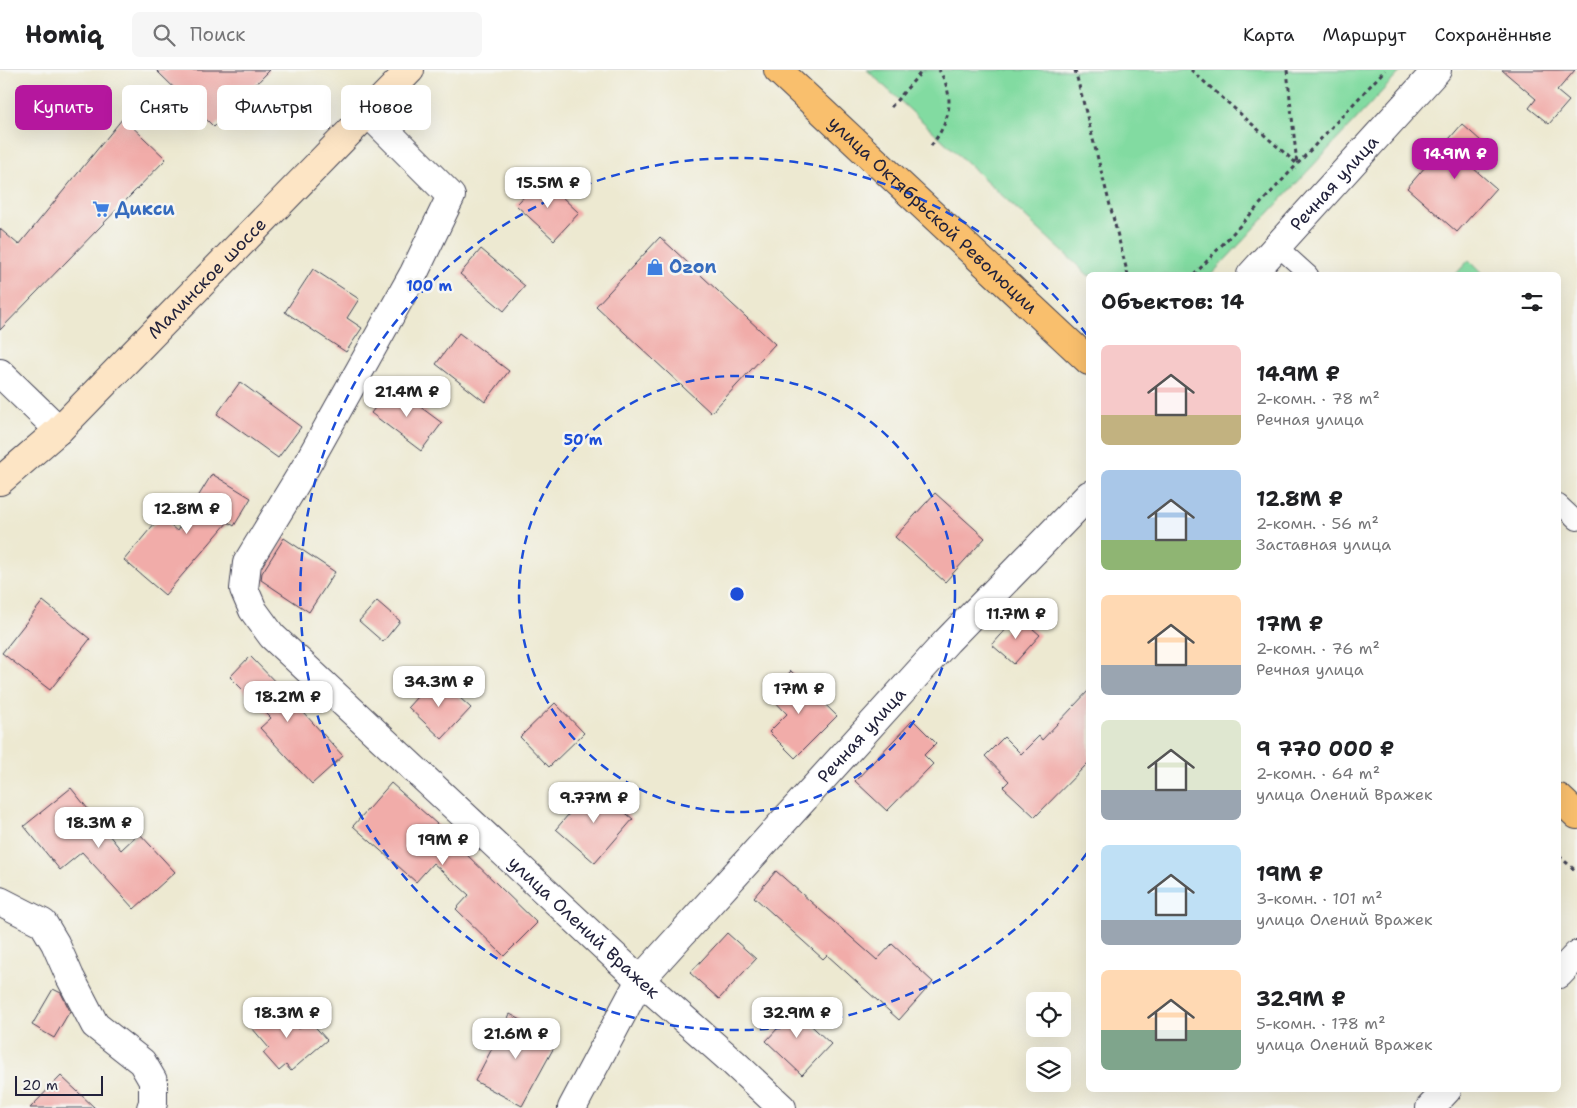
<!DOCTYPE html>
<html lang="ru">
<meta charset="utf-8">
<style>
:root{--surface:#fff;--page:#f6f6f6;--text:#202124;--muted:#757577;--line:#e0e0e0;--accent:#b5179e}
body{margin:0;font-family:"Shantell Sans",sans-serif;background:var(--page);color:var(--text);height:100vh;display:flex;flex-direction:column;font-size:19px;white-space:nowrap}
*{box-sizing:border-box;margin:0}
p{font-size:16px;color:var(--muted)}
.icon{flex:none;width:28px;height:28px;fill:none;stroke:currentColor;stroke-width:2;stroke-linecap:round;stroke-linejoin:round}
.map{position:relative;flex:1;overflow:hidden}
.panel{position:absolute;left:1086px;top:202px;width:475px;height:820px;display:flex;flex-direction:column;background:var(--surface);border-radius:8px;box-shadow:0 5px 20px #0002}
.panel>*{flex:none}
.guide{position:absolute;left:15px;top:15px;width:475px;height:45px;display:flex;gap:10px}
.buttons{position:absolute;left:1026px;top:922px;display:grid;gap:10px}
.buttons a{display:grid;place-items:center;width:45px;height:45px;border-radius:8px;background:var(--surface);box-shadow:0 5px 20px #0002;font-size:25px}
.scale{position:absolute;left:15px;bottom:12px;width:88px;box-sizing:border-box;padding-left:5px;border:2px solid #22223b;border-top:0;font-size:14px;line-height:18px;white-space:nowrap;color:#22223b;-webkit-text-stroke:4px #f6f6f2;paint-order:stroke}
.price{position:absolute;translate:-50% -42px;padding:0 11px;border-radius:10px;background:#fff;color:#222;font-size:16px;line-height:32px;filter:drop-shadow(0 1px 2px #0008)}
.price::after{content:'';position:absolute;left:50%;top:30px;width:15px;height:11px;margin-left:-8px;background:inherit;clip-path:polygon(0 0,100% 0,50% 100%)}
.price.on{background:var(--accent);color:#fff}
ul{padding:0;list-style:none}
li{display:flex;align-items:center;gap:15px;height:125px;padding:0 15px}
li span{display:grid;place-items:center;flex:none;width:140px;height:100px;border-radius:8px;color:#555}
li>.icon{margin-inline-start:auto}
span .icon{width:60px;height:60px;fill:#fffc;stroke-width:1}
li b{font-size:21px}
h2{display:flex;justify-content:space-between;align-items:center;height:60px;padding:0 15px;font-size:21px}
.chip{padding:0 18px;border-radius:8px;background:var(--surface);box-shadow:0 5px 20px #0002;font-size:18px;line-height:45px}
.chip.on{background:var(--accent);color:#fff}
header{display:flex;align-items:center;gap:30px;box-sizing:border-box;height:70px;padding:0 25px;background:var(--surface);border-bottom:1px solid var(--line)}
header strong{font-size:24px}
nav{display:flex;gap:28px;margin-inline-start:auto;font-size:18px}
.search{width:350px;height:45px;background:var(--page);display:flex;align-items:center;gap:12px;box-sizing:border-box;padding:0 18px;border-radius:8px;color:var(--muted);font-size:19px}
.map>svg:first-child{display:block}
.green{fill:#82dba1;stroke:#527e6e}
.building{fill:#f1aca9}
.lines{fill:none;stroke-linecap:round;stroke-linejoin:round}
.service-casing{stroke:#404052;stroke-width:20}
.minor-casing{stroke:#404052;stroke-width:30}
.tertiary-casing{stroke:#404052;stroke-width:30}
.secondary-casing{stroke:#404052;stroke-width:30}
.primary-casing{stroke:#404052;stroke-width:30}
.path{stroke:#404052;stroke-width:3;stroke-dasharray:4 4;stroke-linecap:butt}
.service{stroke:#fff;stroke-width:18}
.minor{stroke:#fff;stroke-width:28}
.tertiary{stroke:#fff;stroke-width:28}
.secondary{stroke:#fde5c5;stroke-width:28}
.primary{stroke:#f9bf6d;stroke-width:28}
.ring{fill:none;stroke:#1d4ed8;stroke-width:2.5;stroke-dasharray:9 6}
.labels{text-anchor:middle;dominant-baseline:central;stroke-width:5;stroke-linejoin:round;paint-order:stroke}
.street-label{font-size:18px;fill:#22223b;stroke:#f6f6f2}
.shop-label{font-size:18px;font-weight:bold;fill:#366cbe;stroke:#f6f6f2;text-anchor:start}
.centre{fill:#1d4ed8;stroke:#f6f6f2;stroke-width:2.5}
.ring-label{font-size:15px;text-anchor:middle;font-weight:bold;fill:#1d4ed8;stroke:#f6f6f2;stroke-width:5;stroke-linejoin:round;paint-order:stroke}
</style>
<header>
<strong>Homiq</strong>
<div class="search"><svg class="icon" aria-label="search" viewBox="0 0 24 24"><circle cx="10" cy="10" r="6"/><path d="M15 15l6 6"/></svg>Поиск</div>
<nav><a>Карта</a><a>Маршрут</a><a>Сохранённые</a></nav>
</header>
<div class="map">
<svg width="1577" height="1038" viewBox="0 0 1577 1038">
<rect width="100%" height="100%" fill="#f6f6f2"/>
<filter id="ink" filterUnits="userSpaceOnUse"><feTurbulence type="fractalNoise" baseFrequency=".02" numOctaves="2"/><feDisplacementMap in="SourceGraphic" scale="10" xChannelSelector="R" yChannelSelector="G"/><feConvolveMatrix kernelMatrix="1 2 1 2 8 2 1 2 1" color-interpolation-filters="sRGB"/></filter>
<filter id="wash" filterUnits="userSpaceOnUse"><feTurbulence type="fractalNoise" baseFrequency=".0096" numOctaves="4" result="noise"/><feDisplacementMap in="SourceGraphic" scale="20" xChannelSelector="R" yChannelSelector="G"/><feGaussianBlur stdDeviation="1.12" result="paint"/><feColorMatrix in="noise" values="0 0 0 0 0 0 0 0 0 0 0 0 0 0 0 0 0 1.4 0 .05"/><feComposite in="paint" operator="in"/></filter>
<g filter="url(#wash)">
<rect width="100%" height="100%" fill="#ede9d1"/>
<g class="green">
<path d="M867,0H1402L1211,205H1089V206Z"/>
<path d="M1469,190L1484,205H1455Z"/>
</g>
<g id="blocks">
<g class="building">
<path d="M156,0H270L214,57Z"/>
<path d="M1502,0H1575L1557,21L1569,31L1549,54L1529,38L1536,29Z"/>
<path d="M123,48L166,89L0,260V159L19,175Z"/>
<path d="M1462,54L1490,79L1473,98L1496,118L1457,162L1407,118Z"/>
<path d="M542,108L579,143L554,170L516,135Z"/>
<path d="M660,167L775,274L711,343L596,236Z"/>
<path d="M481,179L525,216L504,241L460,204Z"/>
<path d="M313,199L359,229L347,248L362,258L346,282L285,242Z"/>
<path d="M459,263L509,301L485,332L436,294Z"/>
<path d="M240,312L301,357L278,388L217,344Z"/>
<path d="M392,316L442,353L421,381L371,343Z"/>
<path d="M212,404L251,428L234,456L228,452L165,525L124,490L160,447L177,461Z"/>
<path d="M935,423L985,468L945,512L895,467Z"/>
<path d="M284,468L335,502L309,542L261,510L262,503Z"/>
<path d="M43,531L90,569L50,620L2,583Z"/>
<path d="M377,531L400,551L383,572L359,551Z"/>
<path d="M1018,546L1040,565L1014,594L992,575Z"/>
<path d="M250,586L285,622L343,686L312,714L260,658L271,648L230,607Z"/>
<path d="M791,601L837,646L795,688L769,662L787,644L768,624Z"/>
<path d="M436,606L471,638L442,669L408,637Z"/>
<path d="M1089,620V692L1035,747L1003,717L1009,711L985,686L1004,667L1021,684L1039,666L1042,670Z"/>
<path d="M555,633L584,663L549,697L520,667Z"/>
<path d="M913,650L936,673L924,685L933,694L887,741L855,711Z"/>
<path d="M391,713L465,779L463,781L537,853L504,886L456,839L469,825L433,793L416,812L353,756Z"/>
<path d="M593,716L633,749L595,793L556,759Z"/>
<path d="M71,718L121,780L139,763L175,802L134,839L82,782L60,800L24,756Z"/>
<path d="M776,801L877,890L892,874L933,912L899,950L827,885L823,889L754,827Z"/>
<path d="M727,863L756,889L719,929L690,903Z"/>
<path d="M53,919L61,923L70,941L54,968L32,955Z"/>
<path d="M786,932L831,974L802,1005L766,971L778,958L770,950Z"/>
<path d="M278,935L299,959L309,950L327,970L291,1001L286,995L279,1001L263,983L269,978L252,958Z"/>
<path d="M510,944L558,970L522,1036L475,1011Z"/>
<path d="M61,1006L95,1038H30Z"/>
</g>
</g>
</g>
<g filter="url(#ink)">
<use href="#blocks" fill-opacity="0" stroke="#404052" stroke-width="1"/>
<g class="lines">
<g class="service-casing">
<g id="service">
<path d="M1277,176L1309,205"/>
<path d="M1559,434L1577,451"/>
</g>
</g>
<g class="minor-casing">
<g id="minor">
<path id="s1" d="M369,44L451,126L414,203L305,398L247,493L244,519L253,540L272,566L640,910L734,993L782,1038"/>
<path id="s2" d="M1251,205L1437,0"/>
<path d="M0,303L59,360"/>
<path d="M0,831L43,853L55,873L70,907L95,955L142,992L153,1011V1033L151,1038"/>
<path d="M1559,904L1577,885"/>
<path d="M1430,1038L1447,1020"/>
</g>
</g>
<g class="tertiary-casing">
<g id="tertiary">
<path id="s3" d="M572,1038L640,910L947,571L1089,425"/>
</g>
</g>
<g class="secondary-casing">
<g id="secondary">
<path id="s4" d="M0,411L59,360L410,0"/>
</g>
</g>
<g class="primary-casing">
<g id="primary">
<path id="s5" d="M778,0L1089,291"/>
<path d="M1559,728L1577,745"/>
</g>
</g>
<g class="path">
<path d="M1075,0L1128,205"/>
<path d="M1191,0L1297,94L1287,0"/>
<path d="M891,37L923,0"/>
<path d="M931,76C950,51 956,28 939,0"/>
<path d="M1194,205L1385,0"/>
<path d="M1559,786L1577,802"/>
</g>
<use href="#service" class="service"/>
<use href="#minor" class="minor"/>
<use href="#tertiary" class="tertiary"/>
<use href="#secondary" class="secondary"/>
<use href="#primary" class="primary"/>
</g>
</g>
<g class="ring">
<circle cx="737" cy="524" r="218"/>
<path d="M1087 783A436 436 0 1 1 1087 265"/>
</g>
<defs>
<g id="supermarket-bare" transform="scale(1.35)"><path d="M-6-5.5h2.5l.6 2H6L4.5 2H-2.5L-4.4-4H-6ZM-1.5 3.2a1.3 1.3 0 1 0 .1 0ZM3 3.2a1.3 1.3 0 1 0 .1 0Z" fill="#3f7fe0" stroke="#f6f6f2" stroke-width="2.5" paint-order="stroke"/></g>
<g id="shop-bare" transform="scale(1.35)"><path d="M-5-2.5h2.3a2.7 3.5 0 0 1 5.4 0H5L5.5 6h-11ZM-1.5-2.5h3a1.5 2.3 0 0 0-3 0Z" fill="#3f7fe0" stroke="#f6f6f2" stroke-width="2.5" paint-order="stroke"/></g>
</defs>
<g fill-rule="evenodd">
<use href="#supermarket-bare" x="101" y="139"/>
<use href="#shop-bare" x="655" y="197"/>
</g>
<g class="labels">
<g class="street-label">
<text stroke="none"><textPath href="#s2" startOffset="124">Речная улица</textPath></text>
<text stroke="none"><textPath href="#s5" startOffset="212">улица Октябрьской Революции</textPath></text>
<text stroke="none"><textPath href="#s4" startOffset="290">Малинское шоссе</textPath></text>
<text stroke="none"><textPath href="#s3" startOffset="475">Речная улица</textPath></text>
<text stroke="none"><textPath href="#s1" startOffset="1044">улица Олений Вражек</textPath></text>
</g>
<g class="shop-label">
<text x="115" y="139">Дикси</text>
<text x="669" y="197">Ozon</text>
</g>
</g>
<circle cx="737" cy="524" r="8" class="centre"/>
<g class="ring-label">
<text x="429" y="221">100 m</text>
<text x="583" y="375">50 m</text>
</g>
</svg>
<div class="buttons">
<a><svg class="icon" aria-label="locate" viewBox="0 0 24 24"><circle cx="12" cy="12" r="6"/><path d="M12 2v4M12 18v4M2 12h4M18 12h4"/></svg></a>
<a><svg class="icon" aria-label="layers" viewBox="0 0 24 24"><path d="M12 4l9 5-9 5-9-5zM3 14l9 5 9-5"/></svg></a>
</div>
<div class="scale">20 m</div>
<b class="price on" style="left:1455px;top:110px">14.9M ₽</b>
<b class="price" style="left:548px;top:139px">15.5M ₽</b>
<b class="price" style="left:407px;top:348px">21.4M ₽</b>
<b class="price" style="left:187px;top:465px">12.8M ₽</b>
<b class="price" style="left:1016px;top:570px">11.7M ₽</b>
<b class="price" style="left:439px;top:638px">34.3M ₽</b>
<b class="price" style="left:799px;top:645px">17M ₽</b>
<b class="price" style="left:288px;top:653px">18.2M ₽</b>
<b class="price" style="left:594px;top:754px">9.77M ₽</b>
<b class="price" style="left:99px;top:779px">18.3M ₽</b>
<b class="price" style="left:443px;top:796px">19M ₽</b>
<b class="price" style="left:287px;top:969px">18.3M ₽</b>
<b class="price" style="left:797px;top:969px">32.9M ₽</b>
<b class="price" style="left:516px;top:990px">21.6M ₽</b>
<div class="guide">
<a class="chip on">Купить</a>
<a class="chip">Снять</a>
<a class="chip">Фильтры</a>
<a class="chip">Новое</a>
</div>
<section class="panel">
<h2>Объектов: 14<svg class="icon" aria-label="filters" viewBox="0 0 24 24"><path d="M4 7h16M4 17h16"/><circle cx="9" cy="7" r="2"/><circle cx="15" cy="17" r="2"/></svg></h2>
<ul>
<li><span style="background:linear-gradient(#f6c9c9 70%,#c2b280 0)"><svg class="icon" aria-label="home" viewBox="0 0 24 24"><path d="M3 11l9-7 9 7M6 9v11h12V9"/></svg></span><div><b>14.9M ₽</b><p>2-комн. · 78 m²</p><p>Речная улица</p></div></li>
<li><span style="background:linear-gradient(#a9c7e8 70%,#8fb573 0)"><svg class="icon" aria-label="home" viewBox="0 0 24 24"><path d="M3 11l9-7 9 7M6 9v11h12V9"/></svg></span><div><b>12.8M ₽</b><p>2-комн. · 56 m²</p><p>Заставная улица</p></div></li>
<li><span style="background:linear-gradient(#ffd9b3 70%,#9aa5b1 0)"><svg class="icon" aria-label="home" viewBox="0 0 24 24"><path d="M3 11l9-7 9 7M6 9v11h12V9"/></svg></span><div><b>17M ₽</b><p>2-комн. · 76 m²</p><p>Речная улица</p></div></li>
<li><span style="background:linear-gradient(#dfe7d0 70%,#9aa5b1 0)"><svg class="icon" aria-label="home" viewBox="0 0 24 24"><path d="M3 11l9-7 9 7M6 9v11h12V9"/></svg></span><div><b>9 770 000 ₽</b><p>2-комн. · 64 m²</p><p>улица Олений Вражек</p></div></li>
<li><span style="background:linear-gradient(#bfe0f5 75%,#9aa5b1 0)"><svg class="icon" aria-label="home" viewBox="0 0 24 24"><path d="M3 11l9-7 9 7M6 9v11h12V9"/></svg></span><div><b>19M ₽</b><p>3-комн. · 101 m²</p><p>улица Олений Вражек</p></div></li>
<li><span style="background:linear-gradient(#ffd9b3 60%,#7fa58c 0)"><svg class="icon" aria-label="home" viewBox="0 0 24 24"><path d="M3 11l9-7 9 7M6 9v11h12V9"/></svg></span><div><b>32.9M ₽</b><p>5-комн. · 178 m²</p><p>улица Олений Вражек</p></div></li>
</ul>
</section>
</div>
